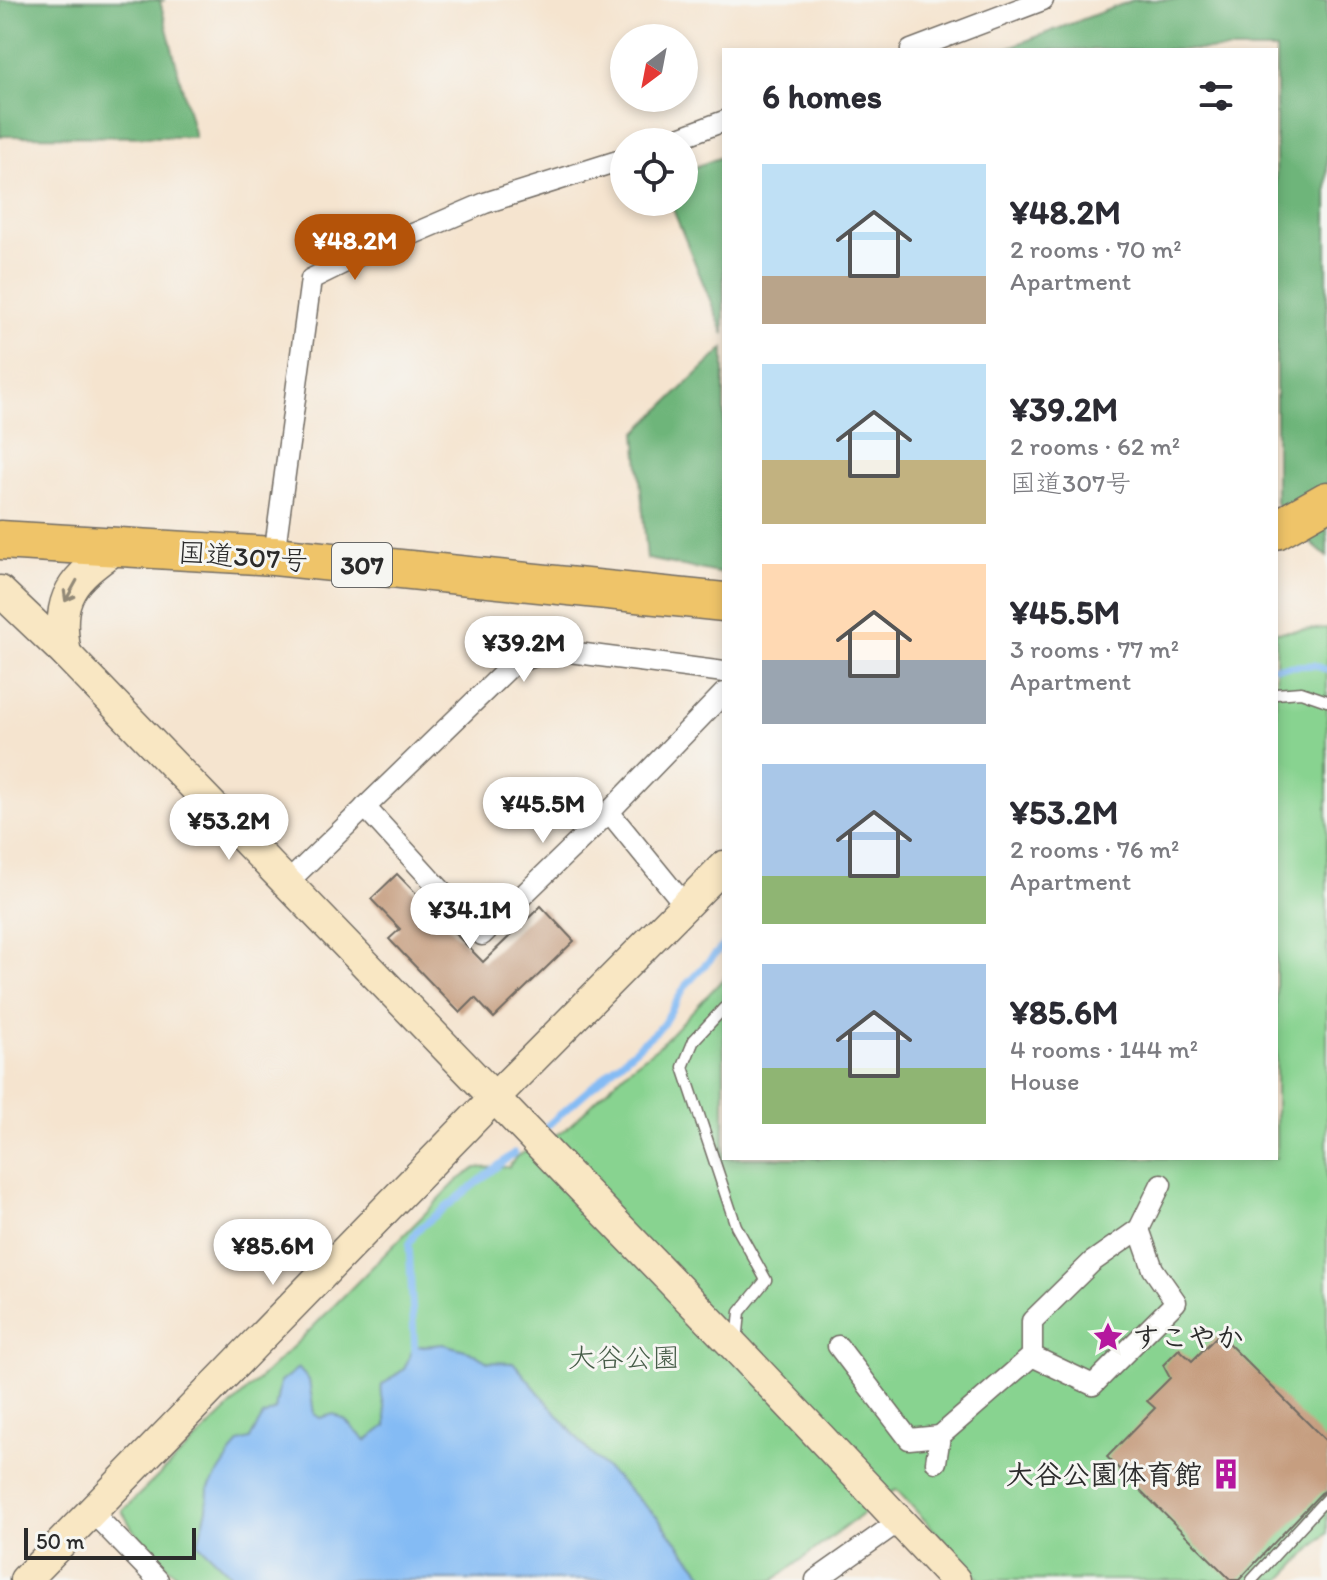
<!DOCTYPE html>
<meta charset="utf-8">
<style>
:root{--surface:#fff;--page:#f2f2f3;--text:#2b2b33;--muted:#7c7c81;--accent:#b45309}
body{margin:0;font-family:Itim,"Klee One",sans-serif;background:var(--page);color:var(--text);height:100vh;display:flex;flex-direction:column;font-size:30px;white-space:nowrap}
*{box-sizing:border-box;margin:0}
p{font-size:26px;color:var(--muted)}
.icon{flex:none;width:44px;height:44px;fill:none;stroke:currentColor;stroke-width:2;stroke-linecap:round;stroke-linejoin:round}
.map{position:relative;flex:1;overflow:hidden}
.sheet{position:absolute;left:722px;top:48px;width:556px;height:1112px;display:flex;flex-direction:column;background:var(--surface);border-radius:0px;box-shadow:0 4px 12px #0003}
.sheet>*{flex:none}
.needle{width:52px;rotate:212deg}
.buttons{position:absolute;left:610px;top:24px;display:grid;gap:16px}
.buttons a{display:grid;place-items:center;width:88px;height:88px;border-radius:50%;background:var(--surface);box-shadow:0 4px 12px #0003;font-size:40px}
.scale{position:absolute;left:24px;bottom:20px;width:172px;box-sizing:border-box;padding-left:8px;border:4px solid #2b2b2b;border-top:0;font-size:22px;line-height:28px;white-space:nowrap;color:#2b2b2b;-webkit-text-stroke:6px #f6f6f2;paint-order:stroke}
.price{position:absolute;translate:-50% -68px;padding:0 18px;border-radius:28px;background:#fff;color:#222;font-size:26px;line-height:52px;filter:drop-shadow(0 2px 4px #0008)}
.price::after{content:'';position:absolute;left:50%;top:48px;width:24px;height:18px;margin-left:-12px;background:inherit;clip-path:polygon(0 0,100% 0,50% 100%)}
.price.current{background:var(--accent);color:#fff}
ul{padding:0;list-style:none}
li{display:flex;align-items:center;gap:24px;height:200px;padding:0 40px}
li span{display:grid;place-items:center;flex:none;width:224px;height:160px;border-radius:0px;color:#555}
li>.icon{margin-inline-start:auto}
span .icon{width:96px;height:96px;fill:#fffc;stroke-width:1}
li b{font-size:34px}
h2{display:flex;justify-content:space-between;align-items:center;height:96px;padding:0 40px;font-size:34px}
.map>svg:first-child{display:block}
.green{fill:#88d390;stroke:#5a7f5e;stroke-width:2}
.forest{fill:#6eb57a;stroke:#4c7052;stroke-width:2}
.water{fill:#84bbf4;stroke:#587390;stroke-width:2}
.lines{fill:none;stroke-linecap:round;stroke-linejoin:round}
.stream{stroke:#84bbf4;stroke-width:7}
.building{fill:#c69e80}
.lane-casing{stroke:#726c64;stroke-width:13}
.street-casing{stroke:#726c64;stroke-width:23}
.secondary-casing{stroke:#726c64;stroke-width:33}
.highway-casing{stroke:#726c64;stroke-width:41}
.lane{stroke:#fff;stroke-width:10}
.street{stroke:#fff;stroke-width:20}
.secondary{stroke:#f9e7c3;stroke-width:30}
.highway{stroke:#efc469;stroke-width:38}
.oneway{stroke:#928977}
.labels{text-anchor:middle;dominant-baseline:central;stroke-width:6;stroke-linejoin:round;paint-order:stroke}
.shield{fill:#f6f6f2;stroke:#686867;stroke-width:2}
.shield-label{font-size:26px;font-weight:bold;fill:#2b2b2b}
.street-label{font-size:28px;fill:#2b2b2b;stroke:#f6f6f2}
.poi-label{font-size:28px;font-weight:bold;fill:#2b2b2b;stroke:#f6f6f2;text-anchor:start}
.park-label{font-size:28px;fill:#475d49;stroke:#f6f6f2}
</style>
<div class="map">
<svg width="1327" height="1580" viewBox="0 0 1327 1580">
<rect width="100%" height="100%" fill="#f6f6f2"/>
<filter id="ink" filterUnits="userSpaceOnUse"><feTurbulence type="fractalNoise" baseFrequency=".0125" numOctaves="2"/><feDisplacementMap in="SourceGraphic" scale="16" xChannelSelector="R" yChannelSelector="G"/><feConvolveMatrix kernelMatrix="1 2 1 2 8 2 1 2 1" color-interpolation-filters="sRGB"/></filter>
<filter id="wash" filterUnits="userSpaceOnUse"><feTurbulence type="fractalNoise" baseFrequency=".006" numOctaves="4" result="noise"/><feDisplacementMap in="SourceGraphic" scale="32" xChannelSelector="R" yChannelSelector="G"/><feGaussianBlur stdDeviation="1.8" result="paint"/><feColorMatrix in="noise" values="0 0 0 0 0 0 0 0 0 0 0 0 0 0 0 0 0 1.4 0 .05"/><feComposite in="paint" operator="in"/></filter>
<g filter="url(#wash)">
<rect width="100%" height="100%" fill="#f5e4cf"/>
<path class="green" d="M1327,628V1533L1281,1580H980L896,1489L774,1580H181L133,1530L122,1511L307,1333L457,1181L476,1168L509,1167L516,1157L566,1129L627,1070L659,1046L724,978V1158H1276V632Z"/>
<g class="forest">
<path d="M0,0H165L160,1L195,137L0,136Z"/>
<path d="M1133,0H1327V557L1298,532L1276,503V50H1002Z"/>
<path d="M724,156V334L670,202H684V171Z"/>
<path d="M724,348V574L647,559L636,433Z"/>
</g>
<path class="water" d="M443,1344L469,1351L488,1362L514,1363L589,1452L657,1517L708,1580H236L198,1543L207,1509L208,1489L239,1442L250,1439L263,1416L275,1410L280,1382L298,1368L309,1380L314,1414L320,1418L334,1414L346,1421L366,1441L386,1426C388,1408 379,1399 382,1385L404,1369L414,1347Z"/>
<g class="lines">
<g class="stream">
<path d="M1276,667L1314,665L1327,670"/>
<path d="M547,1126L662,1026L686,985L724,945"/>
<path d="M415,1355L409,1245L416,1231L514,1153"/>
</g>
</g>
<g id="blocks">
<g class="building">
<path d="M397,874L483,962L541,906L574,941L494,1018L475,998L460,1013L389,939L400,929L371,899Z"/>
<path d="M1219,1334L1327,1442V1490L1321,1493L1239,1580H1231L1107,1457L1155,1408L1147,1401L1170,1378L1163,1365L1179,1349L1192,1361Z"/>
</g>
</g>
</g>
<g filter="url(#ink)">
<use href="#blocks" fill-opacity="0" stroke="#726c64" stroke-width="2"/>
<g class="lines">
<g class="lane-casing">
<g id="lane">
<path d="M1276,694L1301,692L1327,701"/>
<path d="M724,1008L694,1040L683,1067L736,1226L766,1280L740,1312L737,1343"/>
<path d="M1252,1580L1327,1498"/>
</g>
</g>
<g class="street-casing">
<g id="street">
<path d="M911,50L1043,0"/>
<path d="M668,142L724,121"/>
<path d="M274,556L311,279L370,250L385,246L485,203L624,159"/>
<path d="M365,807L482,935L609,812L724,693"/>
<path d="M609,812L684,904"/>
<path d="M287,883L514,663L554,650L724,672"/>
<path d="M838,1346L909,1439L940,1436"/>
<path d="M1032,1356V1321L1092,1262L1139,1229L1161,1184"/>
<path d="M936,1462L940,1436L1032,1356L1093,1385L1176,1302L1153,1269L1139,1229"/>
<path d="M92,1512L158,1580"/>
<path d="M816,1580L898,1522"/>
</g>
</g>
<g class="secondary-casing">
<g id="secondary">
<path d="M0,591L66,654L737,1349L955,1580"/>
<path d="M66,654C55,595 72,580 118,547"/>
<path d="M25,1580L494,1098L724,866"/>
</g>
</g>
<g class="highway-casing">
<g id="highway">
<path d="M1276,530L1327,501"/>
<path d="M0,540L274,556L724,602"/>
</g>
</g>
<use href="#lane" class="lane"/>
<use href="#street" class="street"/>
<use href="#secondary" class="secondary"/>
<use href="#highway" class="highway"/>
</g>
<defs><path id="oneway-shaft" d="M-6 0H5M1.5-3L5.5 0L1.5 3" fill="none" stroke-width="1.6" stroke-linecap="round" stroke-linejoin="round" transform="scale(2)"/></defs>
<use class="oneway" href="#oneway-shaft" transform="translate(71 591) rotate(119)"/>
</g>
<defs>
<g id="sight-bare" transform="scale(2.4)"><path d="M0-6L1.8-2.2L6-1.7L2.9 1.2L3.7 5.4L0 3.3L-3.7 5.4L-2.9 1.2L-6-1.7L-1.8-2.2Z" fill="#b5179e" stroke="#f6f6f2" stroke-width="2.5" paint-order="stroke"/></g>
<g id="building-bare" transform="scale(2.4)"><path d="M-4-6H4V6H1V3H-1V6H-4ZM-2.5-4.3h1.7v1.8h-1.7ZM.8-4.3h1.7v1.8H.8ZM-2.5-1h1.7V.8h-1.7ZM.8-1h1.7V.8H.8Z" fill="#b5179e" stroke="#f6f6f2" stroke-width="2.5" paint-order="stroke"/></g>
</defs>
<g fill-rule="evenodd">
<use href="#sight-bare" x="1108" y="1337"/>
<use href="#building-bare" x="1226" y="1474"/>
</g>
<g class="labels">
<rect class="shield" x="332" y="543" width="60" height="44" rx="6"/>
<g class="shield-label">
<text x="362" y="565">307</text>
</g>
<g class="street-label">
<text transform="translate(243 556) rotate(4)">国道307号</text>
</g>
<g class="poi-label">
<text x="1132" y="1337">すこやか</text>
<text x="1202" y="1474" text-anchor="end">大谷公園体育館</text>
</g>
<g class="park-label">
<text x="624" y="1357">大谷公園</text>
</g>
</g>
</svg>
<div class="buttons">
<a><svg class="needle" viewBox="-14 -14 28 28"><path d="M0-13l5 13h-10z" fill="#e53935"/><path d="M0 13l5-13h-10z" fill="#7c7c81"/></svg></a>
<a><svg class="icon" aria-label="locate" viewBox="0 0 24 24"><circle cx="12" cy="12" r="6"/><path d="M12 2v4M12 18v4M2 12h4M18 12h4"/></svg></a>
</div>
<div class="scale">50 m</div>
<b class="price current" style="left:355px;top:282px">¥48.2M</b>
<b class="price" style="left:524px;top:684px">¥39.2M</b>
<b class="price" style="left:543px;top:845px">¥45.5M</b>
<b class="price" style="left:229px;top:862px">¥53.2M</b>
<b class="price" style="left:470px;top:951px">¥34.1M</b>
<b class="price" style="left:273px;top:1287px">¥85.6M</b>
<section class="sheet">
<h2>6 homes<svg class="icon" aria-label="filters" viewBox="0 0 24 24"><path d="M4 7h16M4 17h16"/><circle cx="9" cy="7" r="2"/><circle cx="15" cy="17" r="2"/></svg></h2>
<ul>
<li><span style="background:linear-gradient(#bfe0f5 70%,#b9a48a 0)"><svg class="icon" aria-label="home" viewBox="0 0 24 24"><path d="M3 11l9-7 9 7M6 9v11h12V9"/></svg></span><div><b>¥48.2M</b><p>2 rooms · 70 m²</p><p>Apartment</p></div></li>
<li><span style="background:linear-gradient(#bfe0f5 60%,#c2b280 0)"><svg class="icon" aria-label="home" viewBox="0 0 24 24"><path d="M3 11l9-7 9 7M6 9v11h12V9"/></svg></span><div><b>¥39.2M</b><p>2 rooms · 62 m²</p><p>国道307号</p></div></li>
<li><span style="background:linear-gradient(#ffd9b3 60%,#9aa5b1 0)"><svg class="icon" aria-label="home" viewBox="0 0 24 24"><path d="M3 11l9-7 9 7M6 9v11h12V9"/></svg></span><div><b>¥45.5M</b><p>3 rooms · 77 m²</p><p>Apartment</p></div></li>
<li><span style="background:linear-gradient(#a9c7e8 70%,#8fb573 0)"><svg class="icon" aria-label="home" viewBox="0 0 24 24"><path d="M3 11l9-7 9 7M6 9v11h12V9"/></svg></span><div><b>¥53.2M</b><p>2 rooms · 76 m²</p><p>Apartment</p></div></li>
<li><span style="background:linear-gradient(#a9c7e8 65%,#8fb573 0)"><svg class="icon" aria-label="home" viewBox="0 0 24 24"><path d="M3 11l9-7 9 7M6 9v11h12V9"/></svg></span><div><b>¥85.6M</b><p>4 rooms · 144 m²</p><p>House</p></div></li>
</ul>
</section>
</div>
